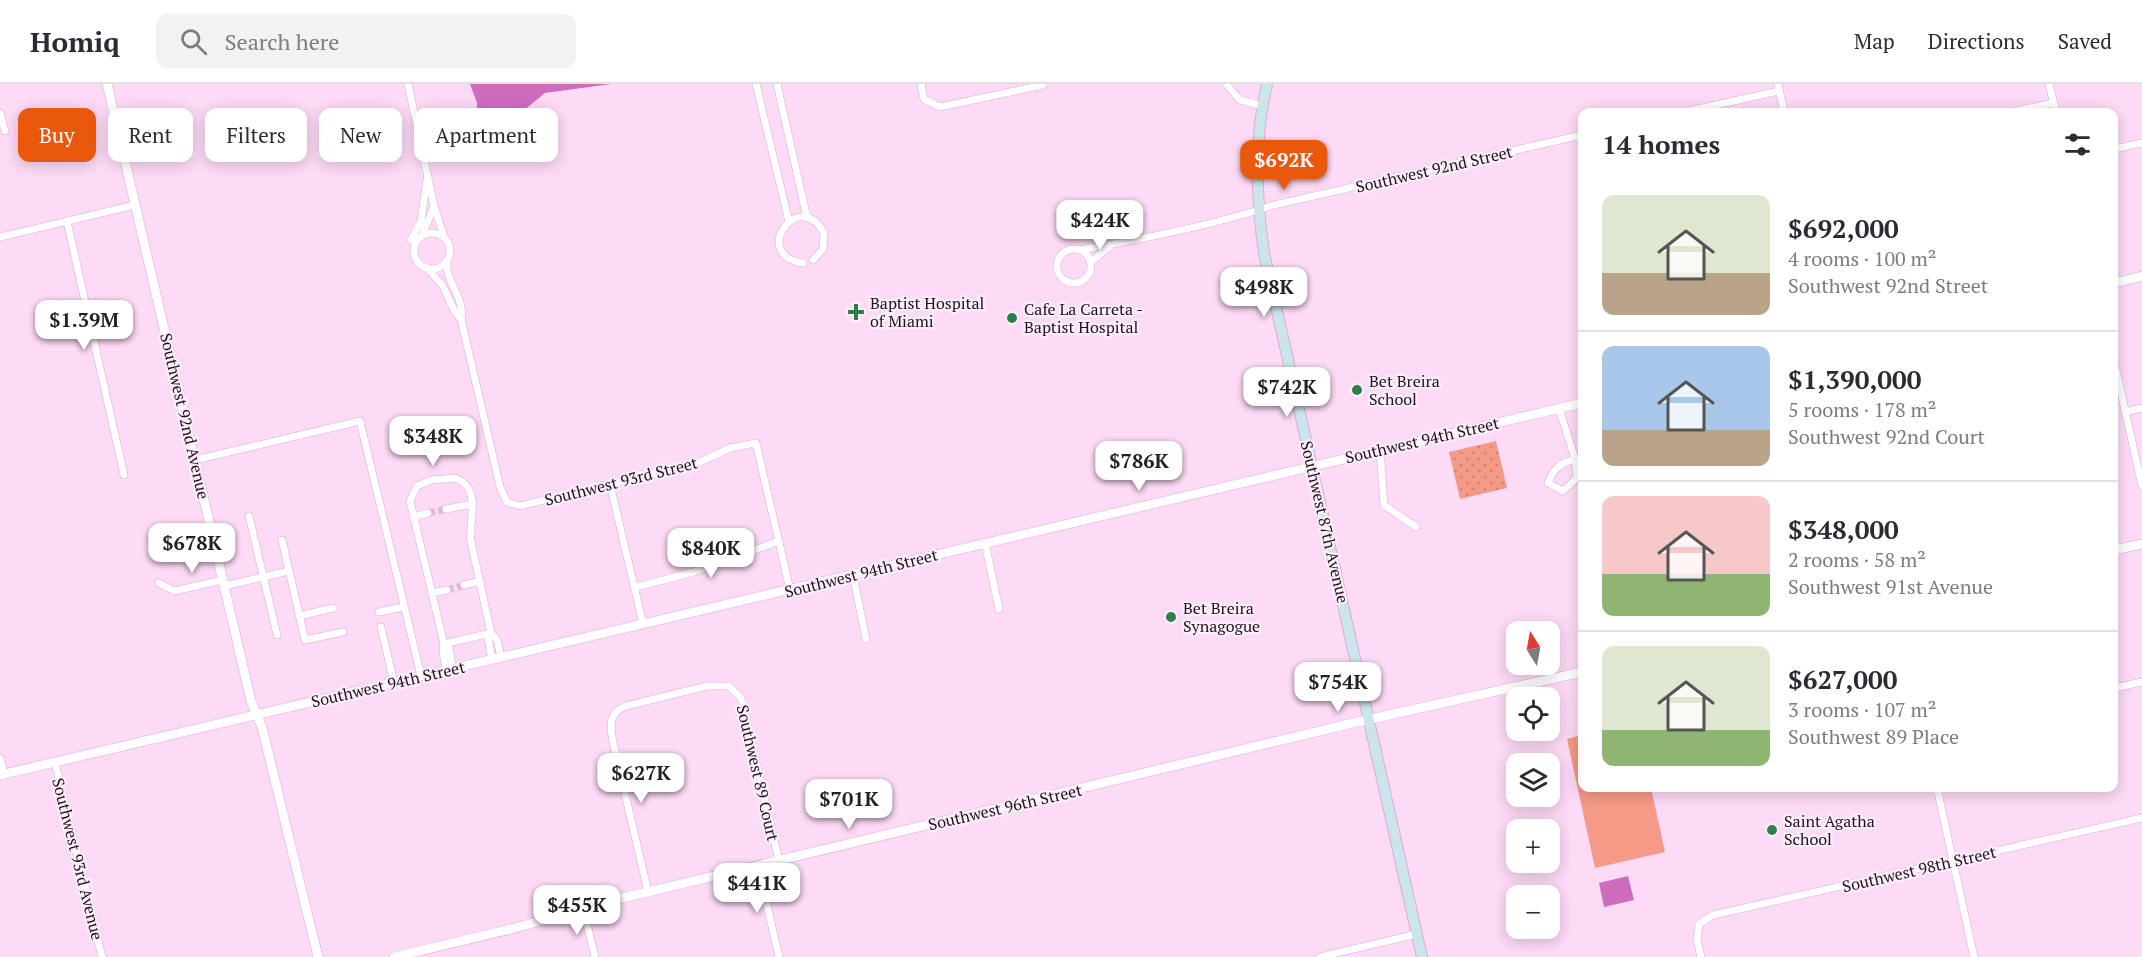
<!DOCTYPE html>
<meta charset="utf-8">
<style>
:root{--surface:#fff;--page:#f2f2f3;--text:#2b2b33;--muted:#7c7c81;--line:#e1e1e2;--accent:#ea580c}
body{margin:0;font-family:"PT Serif",serif;background:var(--page);color:var(--text);height:100vh;display:flex;flex-direction:column;font-size:22px;white-space:nowrap}
*{box-sizing:border-box;margin:0}
p{font-size:20px;color:var(--muted)}
.icon{flex:none;width:33px;height:33px;fill:none;stroke:currentColor;stroke-width:2;stroke-linecap:round;stroke-linejoin:round}
.map{position:relative;flex:1;overflow:hidden}
.panel{position:absolute;left:1578px;top:24px;width:540px;height:684px;display:flex;flex-direction:column;background:var(--surface);border-radius:12px;box-shadow:0 3px 15px #0003}
.panel>*{flex:none}
.hud{position:absolute;left:18px;top:24px;width:570px;height:54px;display:flex;gap:12px}
.needle{width:39px;rotate:349deg}
.tools{position:absolute;left:1506px;top:537px;display:grid;gap:12px}
.tools a{display:grid;place-items:center;width:54px;height:54px;border-radius:12px;background:var(--surface);box-shadow:0 3px 15px #0003;font-size:30px}
.price{position:absolute;translate:-50% -51px;padding:0 14px;border-radius:12px;background:#fff;color:#222;font-size:20px;line-height:39px;filter:drop-shadow(0 2px 3px #0008)}
.price::after{content:'';position:absolute;left:50%;top:36px;width:18px;height:14px;margin-left:-9px;background:inherit;clip-path:polygon(0 0,100% 0,50% 100%)}
.price.selected{background:var(--accent);color:#fff}
ul{padding:0;list-style:none}
li{display:flex;align-items:center;gap:18px;height:150px;padding:0 24px}
li+li{border-top:2px solid var(--line)}
li span{display:grid;place-items:center;flex:none;width:168px;height:120px;border-radius:12px;color:#555}
li>.icon{margin-inline-start:auto}
span .icon{width:72px;height:72px;fill:#fffc;stroke-width:1}
li b{font-size:26px}
h2{display:flex;justify-content:space-between;align-items:center;height:72px;padding:0 24px;font-size:26px}
.tag{padding:0 21px;border-radius:12px;background:var(--surface);box-shadow:0 3px 15px #0003;font-size:21px;line-height:54px}
.tag.selected{background:var(--accent);color:#fff}
header{display:flex;align-items:center;gap:36px;box-sizing:border-box;height:84px;padding:0 30px;background:var(--surface);border-bottom:2px solid var(--line)}
header strong{font-size:28px}
nav{display:flex;gap:33px;margin-inline-start:auto;font-size:21px}
.search{width:420px;height:54px;background:var(--page);display:flex;align-items:center;gap:15px;box-sizing:border-box;padding:0 21px;border-radius:12px;color:var(--muted);font-size:22px}
.map>svg:first-child{display:block}
.grass{fill:#f59a87}
.park{fill:url(#park-dots)}
.water{fill:#ce6dc0}
.lines{fill:none;stroke-linecap:round;stroke-linejoin:round}
.minor-tunnel{stroke:#dcbcd6;stroke-width:7;stroke-dasharray:7 3.5;stroke-linecap:butt}
.minor-casing{stroke:#e1aad7;stroke-width:8}
.tertiary-casing{stroke:#e1aad7;stroke-width:10}
.secondary-casing{stroke:#e1aad7;stroke-width:12}
.minor{stroke:#fff;stroke-width:7}
.tertiary{stroke:#fff;stroke-width:9}
.secondary{stroke:#cae6eb;stroke-width:10}
.poi-dot{fill:#317e4d;stroke:#fbf0f9;stroke-width:2}
.labels{text-anchor:middle;dominant-baseline:central;stroke-width:4.5;stroke-linejoin:round;paint-order:stroke}
.street-label{font-size:16px;fill:#230f20;stroke:#fbf0f9}
.poi-label{font-size:16px;fill:#230f20;stroke:#fbf0f9;text-anchor:start}
</style>
<header>
<strong>Homiq</strong>
<div class="search"><svg class="icon" aria-label="search" viewBox="0 0 24 24"><circle cx="10" cy="10" r="6"/><path d="M15 15l6 6"/></svg>Search here</div>
<nav><a>Map</a><a>Directions</a><a>Saved</a></nav>
</header>
<div class="map">
<svg width="2142" height="873" viewBox="0 0 2142 873">
<defs>
<pattern id="park-dots" width="8" height="8" patternUnits="userSpaceOnUse" patternTransform="scale(1.5)"><rect width="8" height="8" fill="#f59a87"/><path d="M2 2h.1M6 6h.1" fill="none" stroke="#d28474" stroke-width="1.8" stroke-linecap="round"/></pattern>
</defs>
<rect width="100%" height="100%" fill="#fddaf6"/>
<path class="grass" d="M1582,651V704H1651L1665,768L1595,784L1567,655Z"/>
<path class="park" d="M1496,357L1507,404L1460,415L1449,368Z"/>
<g class="water">
<path d="M470,0H611L545,9L512,36L488,42L481,40L477,31V19Z"/>
<path d="M1628,792L1634,816L1604,823L1599,799Z"/>
</g>
<g class="lines">
<g class="minor-tunnel">
<path d="M428,429L446,425"/>
<path d="M447,506L464,501"/>
</g>
<g class="minor-casing">
<g id="minor">
<path d="M408,0L434,122L444,153"/>
<path d="M756,0L789,138"/>
<path d="M777,0L807,134"/>
<path d="M921,0L924,15L940,23L1043,1"/>
<path d="M1226,0L1240,16L1263,22"/>
<path d="M1778,0L1784,28"/>
<path d="M2049,0L2056,28"/>
<path d="M1684,28L1779,7"/>
<path d="M2011,28L2053,19"/>
<path d="M0,29L5,47"/>
<path d="M2114,65L2142,59"/>
<path d="M67,137L124,391"/>
<circle cx="432" cy="167" r="18"/>
<path d="M422,152L434,122"/>
<path d="M0,153L135,121"/>
<path d="M411,156L421,137L427,96"/>
<circle cx="1074" cy="182" r="17"/>
<path d="M1079,166C1144,155 1211,142 1274,121L1582,51"/>
<path d="M447,177C445,198 465,213 461,235L500,403L507,418L520,422L700,378L730,364L756,359L790,506"/>
<path d="M1091,178L1110,162"/>
<path d="M803,179C750,172 798,102 824,149L823,165L813,176"/>
<path d="M426,183L443,202L455,228L461,235"/>
<path d="M2114,277L2142,402"/>
<path d="M1559,324L1575,375L1577,394L1563,407L1548,399C1554,384 1560,379 1575,375"/>
<path d="M2125,328L2142,324"/>
<path d="M1380,365L1384,421L1416,443"/>
<path d="M195,376L360,337L421,592"/>
<path d="M610,400L643,540"/>
<path d="M446,425L473,420"/>
<path d="M249,432L277,551"/>
<path d="M413,433L428,429"/>
<path d="M282,456L305,556L343,548"/>
<path d="M985,459L999,525"/>
<path d="M853,491L866,555"/>
<path d="M159,499L174,507L223,496"/>
<path d="M464,501L480,497"/>
<path d="M224,502L289,487"/>
<path d="M636,503L694,488L779,457"/>
<path d="M432,509L447,506"/>
<path d="M379,528L404,523"/>
<path d="M299,532L333,524"/>
<path d="M381,543L394,599"/>
<path d="M491,549L488,554L492,575"/>
<path d="M444,560L491,549"/>
<path d="M444,560L449,564L453,585"/>
<path d="M446,586L443,569L444,560L410,417L417,402L432,396L455,394C483,404 468,437 471,458L491,549L497,556L501,573"/>
<path d="M2114,604L2142,598"/>
<path d="M0,674L4,690"/>
<path d="M55,678L102,873"/>
<path d="M1937,704L1974,873"/>
<path d="M758,782L779,873"/>
<path d="M648,808L613,658C610,641 608,629 626,622L707,602H729L741,614L779,777"/>
<path d="M583,824L595,873"/>
<path d="M1320,873L1417,850"/>
<path d="M1701,873L1697,856L1699,840L1713,831L2142,734"/>
</g>
</g>
<g class="tertiary-casing">
<g id="tertiary">
<path d="M107,0L251,617L262,643L318,873"/>
<path d="M2114,199L2142,192"/>
<path d="M2114,466L2142,460"/>
<path d="M0,691L1582,319"/>
<path d="M394,873L511,845L622,814L1353,639L1582,588"/>
</g>
</g>
<g class="secondary-casing">
<path id="secondary" d="M1267,0C1254,55 1256,114 1264,169L1422,873"/>
</g>
<use href="#minor" class="minor"/>
<use href="#tertiary" class="tertiary"/>
<use href="#secondary" class="secondary"/>
</g>
<g class="poi-dot">
<path d="M853 219h6v6h6v6h-6v6h-6v-6h-6v-6h6z"/>
<circle cx="1012" cy="234" r="6"/>
<circle cx="1357" cy="306" r="6"/>
<circle cx="1171" cy="533" r="6"/>
<circle cx="1772" cy="746" r="6"/>
</g>
<g class="labels">
<g class="street-label">
<text transform="translate(1434 85) rotate(-13)">Southwest 92nd Street</text>
<text transform="translate(185 332) rotate(77)">Southwest 92nd Avenue</text>
<text transform="translate(1422 356) rotate(-13)">Southwest 94th Street</text>
<text transform="translate(621 397) rotate(-14)">Southwest 93rd Street</text>
<text transform="translate(1325 438) rotate(77)">Southwest 87th Avenue</text>
<text transform="translate(861 489) rotate(-14)">Southwest 94th Street</text>
<text transform="translate(388 600) rotate(-13)">Southwest 94th Street</text>
<text transform="translate(758 689) rotate(77)">Southwest 89 Court</text>
<text transform="translate(1005 723) rotate(-13)">Southwest 96th Street</text>
<text transform="translate(78 775) rotate(76)">Southwest 93rd Avenue</text>
<text transform="translate(1919 785) rotate(-13)">Southwest 98th Street</text>
</g>
<g class="poi-label">
<text x="870" y="219">Baptist Hospital<tspan x="870" dy="18">of Miami</tspan></text>
<text x="1024" y="225">Cafe La Carreta -<tspan x="1024" dy="18">Baptist Hospital</tspan></text>
<text x="1369" y="297">Bet Breira<tspan x="1369" dy="18">School</tspan></text>
<text x="1183" y="524">Bet Breira<tspan x="1183" dy="18">Synagogue</tspan></text>
<text x="1784" y="737">Saint Agatha<tspan x="1784" dy="18">School</tspan></text>
</g>
</g>
</svg>
<div class="tools">
<a><svg class="needle" viewBox="-14 -14 28 28"><path d="M0-13l5 13h-10z" fill="#e53935"/><path d="M0 13l5-13h-10z" fill="#7c7c81"/></svg></a>
<a><svg class="icon" aria-label="locate" viewBox="0 0 24 24"><circle cx="12" cy="12" r="6"/><path d="M12 2v4M12 18v4M2 12h4M18 12h4"/></svg></a>
<a><svg class="icon" aria-label="layers" viewBox="0 0 24 24"><path d="M12 4l9 5-9 5-9-5zM3 14l9 5 9-5"/></svg></a>
<a>+</a>
<a>−</a>
</div>
<b class="price selected" style="left:1284px;top:107px">$692K</b>
<b class="price" style="left:1100px;top:167px">$424K</b>
<b class="price" style="left:1264px;top:234px">$498K</b>
<b class="price" style="left:84px;top:267px">$1.39M</b>
<b class="price" style="left:1287px;top:334px">$742K</b>
<b class="price" style="left:433px;top:383px">$348K</b>
<b class="price" style="left:1139px;top:408px">$786K</b>
<b class="price" style="left:192px;top:490px">$678K</b>
<b class="price" style="left:711px;top:495px">$840K</b>
<b class="price" style="left:1338px;top:629px">$754K</b>
<b class="price" style="left:641px;top:720px">$627K</b>
<b class="price" style="left:849px;top:746px">$701K</b>
<b class="price" style="left:757px;top:830px">$441K</b>
<b class="price" style="left:577px;top:852px">$455K</b>
<div class="hud">
<a class="tag selected">Buy</a>
<a class="tag">Rent</a>
<a class="tag">Filters</a>
<a class="tag">New</a>
<a class="tag">Apartment</a>
</div>
<section class="panel">
<h2>14 homes<svg class="icon" aria-label="filters" viewBox="0 0 24 24"><path d="M4 7h16M4 17h16"/><circle cx="9" cy="7" r="2"/><circle cx="15" cy="17" r="2"/></svg></h2>
<ul>
<li><span style="background:linear-gradient(#dfe7d0 65%,#b9a48a 0)"><svg class="icon" aria-label="home" viewBox="0 0 24 24"><path d="M3 11l9-7 9 7M6 9v11h12V9"/></svg></span><div><b>$692,000</b><p>4 rooms · 100 m²</p><p>Southwest 92nd Street</p></div></li>
<li><span style="background:linear-gradient(#a9c7e8 70%,#b9a48a 0)"><svg class="icon" aria-label="home" viewBox="0 0 24 24"><path d="M3 11l9-7 9 7M6 9v11h12V9"/></svg></span><div><b>$1,390,000</b><p>5 rooms · 178 m²</p><p>Southwest 92nd Court</p></div></li>
<li><span style="background:linear-gradient(#f6c9c9 65%,#8fb573 0)"><svg class="icon" aria-label="home" viewBox="0 0 24 24"><path d="M3 11l9-7 9 7M6 9v11h12V9"/></svg></span><div><b>$348,000</b><p>2 rooms · 58 m²</p><p>Southwest 91st Avenue</p></div></li>
<li><span style="background:linear-gradient(#dfe7d0 70%,#8fb573 0)"><svg class="icon" aria-label="home" viewBox="0 0 24 24"><path d="M3 11l9-7 9 7M6 9v11h12V9"/></svg></span><div><b>$627,000</b><p>3 rooms · 107 m²</p><p>Southwest 89 Place</p></div></li>
</ul>
</section>
</div>
